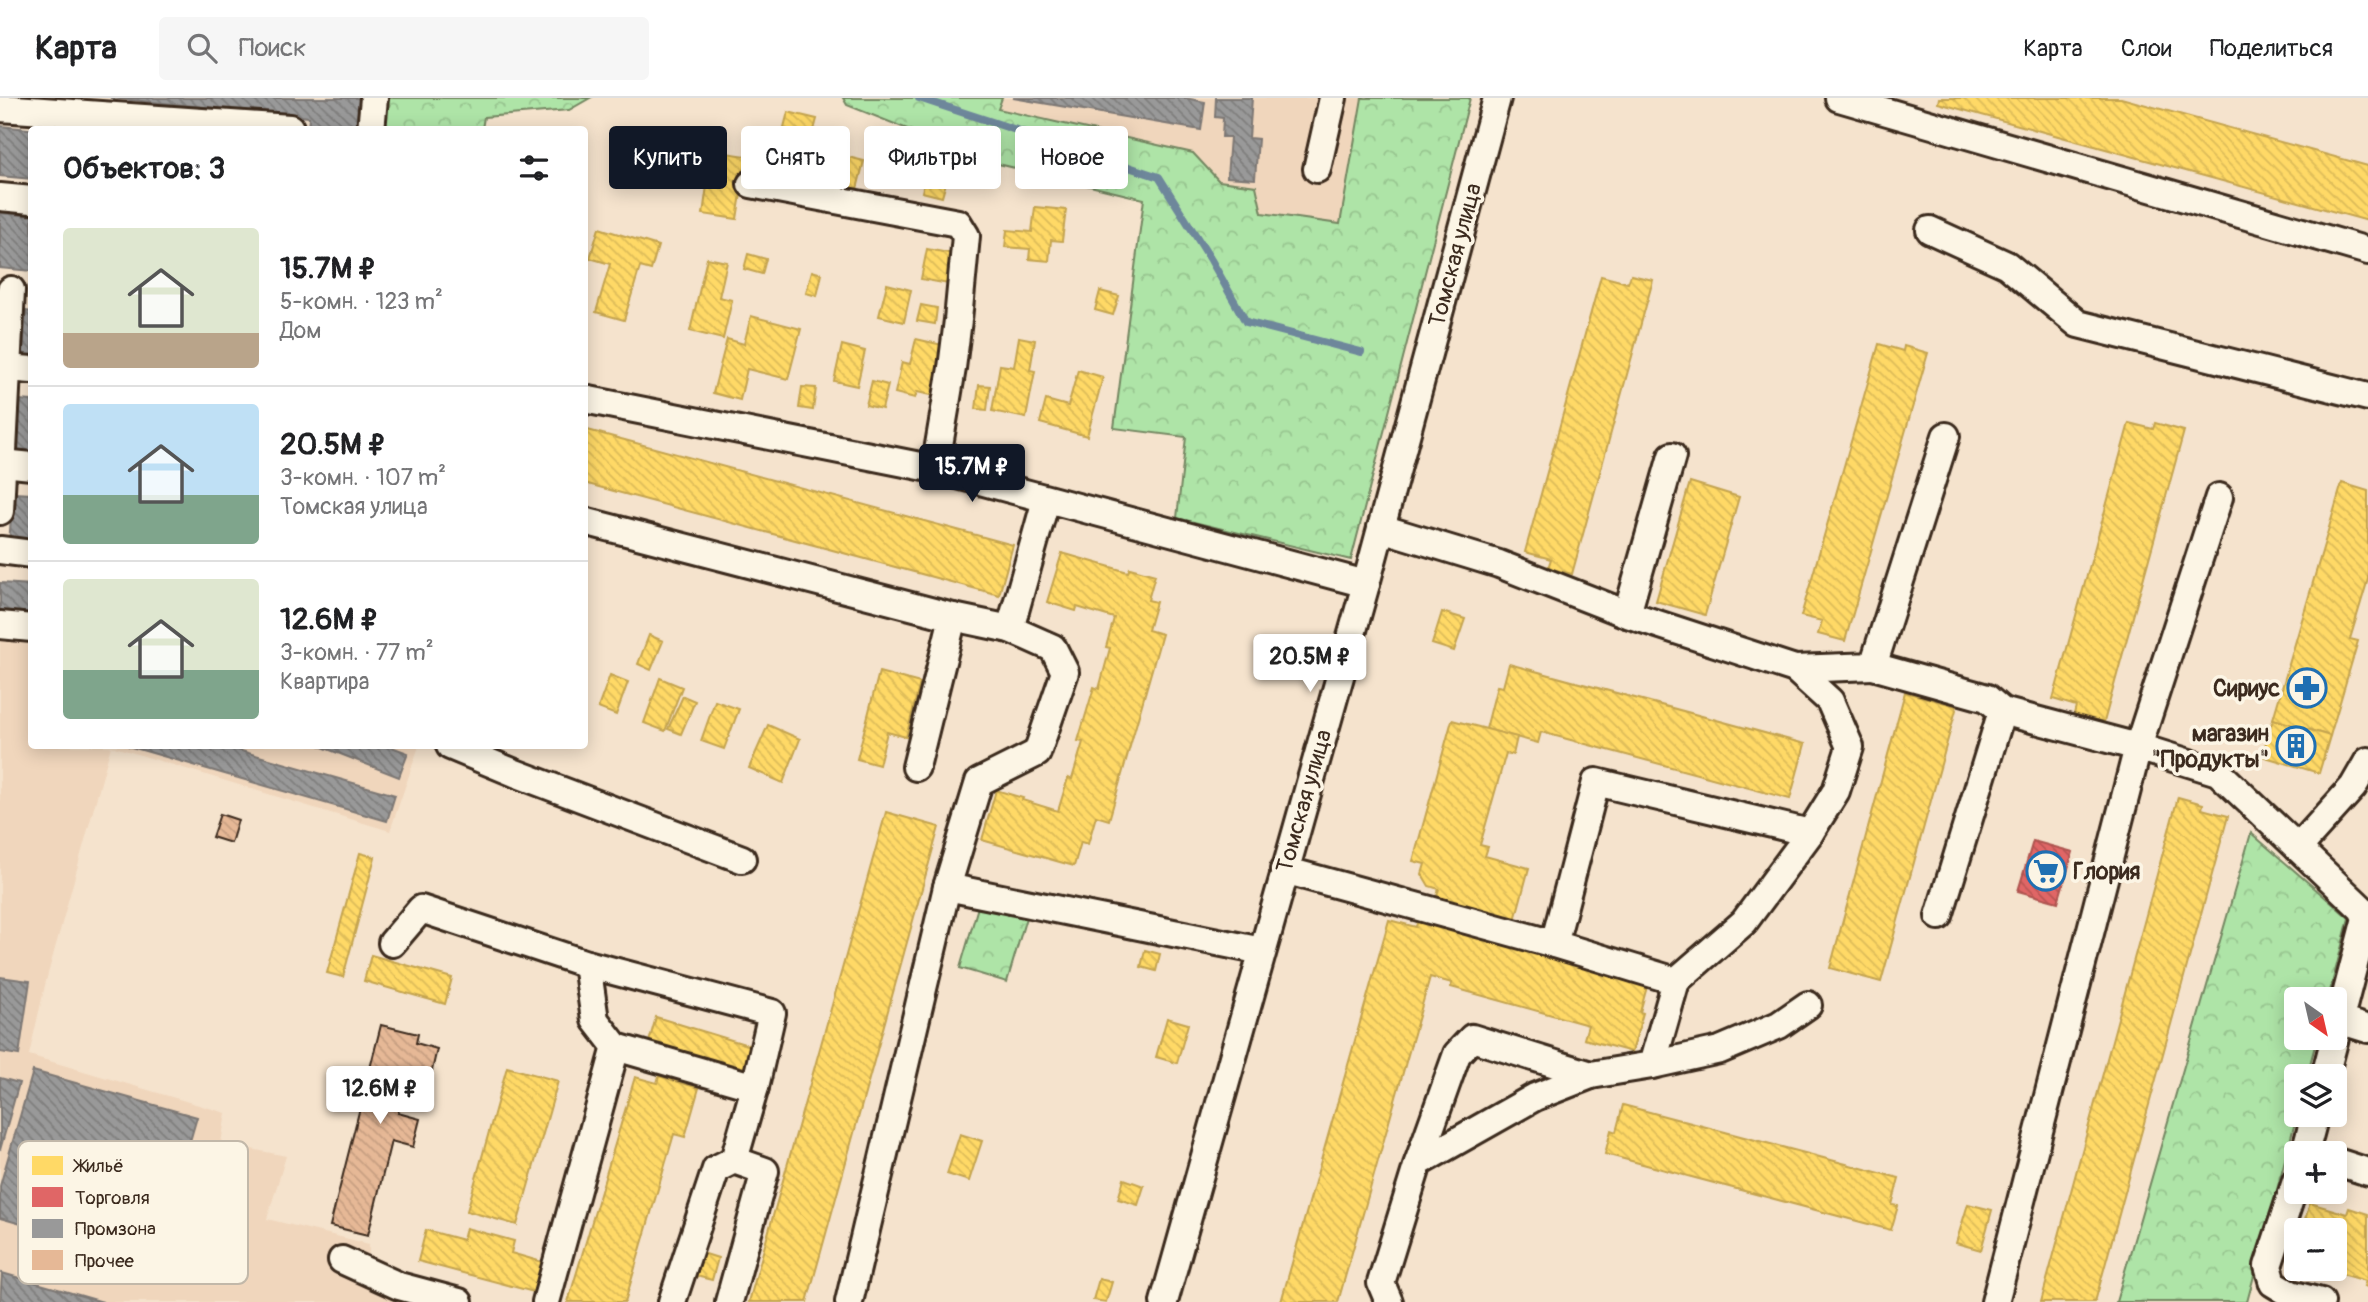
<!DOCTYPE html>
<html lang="ru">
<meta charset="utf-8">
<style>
:root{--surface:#fff;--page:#f6f6f6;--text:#202124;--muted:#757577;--line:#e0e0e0;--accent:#111827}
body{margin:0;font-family:Pangolin,sans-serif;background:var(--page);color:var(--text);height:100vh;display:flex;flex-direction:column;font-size:26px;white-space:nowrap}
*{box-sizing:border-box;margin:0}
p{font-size:23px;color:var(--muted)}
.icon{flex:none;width:38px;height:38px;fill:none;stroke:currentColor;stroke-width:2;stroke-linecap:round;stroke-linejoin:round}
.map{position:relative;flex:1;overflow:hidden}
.side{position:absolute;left:28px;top:28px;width:560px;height:623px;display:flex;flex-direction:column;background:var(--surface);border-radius:7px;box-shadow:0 4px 18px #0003}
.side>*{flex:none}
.top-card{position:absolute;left:609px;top:28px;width:665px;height:63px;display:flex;gap:14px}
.needle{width:46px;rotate:146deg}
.buttons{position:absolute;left:2284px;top:889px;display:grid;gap:14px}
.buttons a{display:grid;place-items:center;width:63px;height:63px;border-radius:7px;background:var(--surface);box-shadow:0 4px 18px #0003;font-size:35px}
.price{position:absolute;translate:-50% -60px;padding:0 16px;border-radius:7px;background:#fff;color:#222;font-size:23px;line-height:46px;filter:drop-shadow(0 2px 4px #0008)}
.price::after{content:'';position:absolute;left:50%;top:42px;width:21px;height:16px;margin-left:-10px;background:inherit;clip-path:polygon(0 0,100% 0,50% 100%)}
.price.active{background:var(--accent);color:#fff}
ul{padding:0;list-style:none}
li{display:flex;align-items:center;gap:21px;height:175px;padding:0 35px}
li+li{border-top:2px solid var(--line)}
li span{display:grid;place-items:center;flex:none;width:196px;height:140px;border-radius:7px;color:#555}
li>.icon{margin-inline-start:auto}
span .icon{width:84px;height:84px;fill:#fffc;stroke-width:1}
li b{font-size:30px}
h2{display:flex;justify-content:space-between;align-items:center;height:84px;padding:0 35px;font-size:30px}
.tag{padding:0 24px;border-radius:7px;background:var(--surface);box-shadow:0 4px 18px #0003;font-size:24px;line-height:63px}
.tag.active{background:var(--accent);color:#fff}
header{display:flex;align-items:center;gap:42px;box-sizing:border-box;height:98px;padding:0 35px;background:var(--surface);border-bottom:2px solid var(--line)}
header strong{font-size:33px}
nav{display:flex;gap:38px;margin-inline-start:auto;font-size:24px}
.search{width:490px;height:63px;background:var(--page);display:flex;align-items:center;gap:18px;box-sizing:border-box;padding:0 24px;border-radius:7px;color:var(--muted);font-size:26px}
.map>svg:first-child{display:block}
.built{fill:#f0d6bc}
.forest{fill:url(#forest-crowns);stroke:#748762;stroke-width:2}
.homes{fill:url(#homes-back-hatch);stroke:#c4a450;stroke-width:2}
.shops{fill:url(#shops-back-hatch);stroke:#ae5450;stroke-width:2}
.industry{fill:url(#industry-back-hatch);stroke:#7d7874;stroke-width:2}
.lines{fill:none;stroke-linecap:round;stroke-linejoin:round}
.stream{stroke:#6e879b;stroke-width:8}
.building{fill:url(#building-back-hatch);stroke:#3b2a1e;stroke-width:2}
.minor-casing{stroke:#3b2a1e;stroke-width:32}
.minor{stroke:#fcf5e5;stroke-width:26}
.labels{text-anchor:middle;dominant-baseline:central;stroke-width:7;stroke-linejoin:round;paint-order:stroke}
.street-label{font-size:23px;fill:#3b2a1e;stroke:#fcf5e5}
.poi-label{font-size:23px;font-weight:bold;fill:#3b2a1e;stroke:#fcf5e5;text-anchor:end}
.key{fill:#fcf5e5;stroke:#c2b8a9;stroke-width:2}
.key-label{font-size:19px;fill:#3b2a1e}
</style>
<header>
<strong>Карта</strong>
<div class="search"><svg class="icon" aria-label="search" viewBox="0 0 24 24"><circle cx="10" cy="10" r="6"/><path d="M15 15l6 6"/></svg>Поиск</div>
<nav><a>Карта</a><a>Слои</a><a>Поделиться</a></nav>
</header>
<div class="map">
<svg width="2368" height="1204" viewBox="0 0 2368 1204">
<defs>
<pattern id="forest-crowns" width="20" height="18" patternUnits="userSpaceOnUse" patternTransform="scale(1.75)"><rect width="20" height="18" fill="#aee4a7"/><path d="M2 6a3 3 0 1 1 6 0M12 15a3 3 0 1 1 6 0" fill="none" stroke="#97c48f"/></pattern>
<pattern id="homes-back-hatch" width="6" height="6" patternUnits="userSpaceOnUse" patternTransform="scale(1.75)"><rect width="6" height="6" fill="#ffd966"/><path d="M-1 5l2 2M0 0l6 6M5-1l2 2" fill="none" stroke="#dbba58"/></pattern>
<pattern id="shops-back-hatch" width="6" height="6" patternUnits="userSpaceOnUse" patternTransform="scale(1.75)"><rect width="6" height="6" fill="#e06666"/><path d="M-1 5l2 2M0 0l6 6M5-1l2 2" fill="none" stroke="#b75453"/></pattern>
<pattern id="industry-back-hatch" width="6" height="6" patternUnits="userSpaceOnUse" patternTransform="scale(1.75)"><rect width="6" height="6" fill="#999"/><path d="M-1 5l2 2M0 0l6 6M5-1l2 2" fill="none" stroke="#7e7d7c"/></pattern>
<pattern id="building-back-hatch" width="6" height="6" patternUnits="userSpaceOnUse" patternTransform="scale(1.75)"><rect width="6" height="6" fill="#e6b896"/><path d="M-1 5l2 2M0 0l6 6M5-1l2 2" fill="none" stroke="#c69e81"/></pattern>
</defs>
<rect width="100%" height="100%" fill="#f5e3cd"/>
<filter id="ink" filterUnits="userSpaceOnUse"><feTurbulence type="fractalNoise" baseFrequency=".0143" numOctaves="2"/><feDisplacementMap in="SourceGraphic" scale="14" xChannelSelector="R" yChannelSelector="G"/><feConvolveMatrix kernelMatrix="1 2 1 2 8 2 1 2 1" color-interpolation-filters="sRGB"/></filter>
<g filter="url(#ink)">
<g class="built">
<path d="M1002,0H1362L1341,126L1262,115L1255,88L1219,83L1193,55L998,11Z"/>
<path d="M0,536L31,539L32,648H419L390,733L111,648L46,883L29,957L226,1015L221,1045L286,1058L267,1121L369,1146L368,1181L443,1204H0Z"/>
</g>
<g class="forest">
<path d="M384,0H590L569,12L484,19L482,31L381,32Z"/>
<path d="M843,0H1002L998,11L1193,55L1219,83L1256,88L1262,115L1340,126L1362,0H1470L1351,462L1177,420L1186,339L1114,330L1144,101L990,64L847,7Z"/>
<path d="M2251,735L2349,820L2328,901H2296V940H2317L2307,978H2296L2297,1017L2247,1204H2116Z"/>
<path d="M980,802L1027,816L1007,884L960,870Z"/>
</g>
<g class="homes">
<path d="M1939,0H2121L2368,68V123L1938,5Z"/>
<path d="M788,14L817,21L809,51L816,52L813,66L805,64L798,90L770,83Z"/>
<path d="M712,53L747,58L737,121L703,116Z"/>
<path d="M840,57L864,63L854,103L819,94L821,85L832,88Z"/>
<path d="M928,69L949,74L942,99L922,94Z"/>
<path d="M1035,109L1066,112L1062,143L1051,142L1049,163L1029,161L1030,151L1005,149L1007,132L1032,134Z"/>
<path d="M599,130L658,148L651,172L640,169L624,222L596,214L610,166L590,160Z"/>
<path d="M927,151L954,156L949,186L921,181Z"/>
<path d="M748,156L766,161L762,176L744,171Z"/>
<path d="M707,160L727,164L719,199L732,202L723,241L690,233Z"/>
<path d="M812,173L822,176L817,198L806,195Z"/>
<path d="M1631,177L1653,182L1572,476L1548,470L1551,461L1525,454L1601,178L1628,185Z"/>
<path d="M887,186L911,192L904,224L879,218Z"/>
<path d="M1100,193L1119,198L1113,217L1095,212Z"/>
<path d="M921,207L937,210L935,226L917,223Z"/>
<path d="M751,218L801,231L788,281L747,271L740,302L713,295L727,241L744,246Z"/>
<path d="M1019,239L1035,242L1030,272L1035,273L1026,320L992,313L1000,267L1014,269Z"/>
<path d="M916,241L947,248L936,298L917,294L915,300L895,295L902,264L910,266Z"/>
<path d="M1879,246L1903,253L1904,248L1928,255L1845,543L1818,536L1822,523L1801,518Z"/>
<path d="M842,247L865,253L857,288L834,283Z"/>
<path d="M1078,272L1103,279L1087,338L1040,325L1046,302L1068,308Z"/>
<path d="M872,283L888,287L882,311L866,307Z"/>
<path d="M979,287L990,288L987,312L976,311Z"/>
<path d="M802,289L816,290L813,312L799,310Z"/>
<path d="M2129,325L2153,331L2155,325L2184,333L2104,624L2074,616L2076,608L2053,601Z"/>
<path d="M584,331L1013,447L999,497L584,385Z"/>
<path d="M1690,384L1739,399L1705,517L1656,503Z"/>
<path d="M2342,385L2368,393V481L2350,541L2358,543L2330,638L2273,621Z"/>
<path d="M1062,455L1128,474L1130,470L1155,477L1148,502L1156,504L1148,532L1162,536L1109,722L1096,718L1088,746L1081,744L1074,768L982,742L996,692L1023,700L1022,702L1058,713L1068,680L1072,681L1083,644L1078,643L1094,589L1099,591L1110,550L1106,549L1114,520L1077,509L1076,513L1047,504Z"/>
<path d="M1442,514L1465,521L1454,553L1432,546Z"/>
<path d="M649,537L663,543L651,572L638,566Z"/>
<path d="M1509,566L1805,646L1790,701L1541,634L1538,645L1486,631L1497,588L1503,589Z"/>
<path d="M879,574L920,585L906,639L887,634L879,667L857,661Z"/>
<path d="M610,577L628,584L616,617L598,610Z"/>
<path d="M660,580L682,589L665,633L644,625Z"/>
<path d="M1905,594L1957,608L1881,884L1830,870Z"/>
<path d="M683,598L695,603L681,636L668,631Z"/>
<path d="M715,603L739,611L724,651L701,643Z"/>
<path d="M2273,621L2330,638L2319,675L2262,658Z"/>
<path d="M1452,622L1517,639L1513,657L1506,655L1480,747L1488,749L1485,758L1529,770L1514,826L1435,805L1439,791L1429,788L1422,776L1425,766L1413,763Z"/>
<path d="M768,627L800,641L783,685L749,670Z"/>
<path d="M2178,699L2203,706L2202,711L2228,718L2095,1204H2041Z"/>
<path d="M886,714L939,729L807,1204H749Z"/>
<path d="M360,755L375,759L343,879L327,875Z"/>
<path d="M1418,821L1648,885L1640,914L1643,915L1632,954L1584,941L1588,927L1451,889L1452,885L1430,879L1338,1204H1281L1389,822L1416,829Z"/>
<path d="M1145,852L1160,856L1156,873L1141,869Z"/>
<path d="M371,857L452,880L445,906L364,883Z"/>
<path d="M656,919L751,948L743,973L649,944Z"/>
<path d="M1167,920L1188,926L1177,965L1156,959Z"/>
<path d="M507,969L558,983L517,1127L467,1113Z"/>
<path d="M659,978L699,990L685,1039L674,1036L625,1204H568L635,979L657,985Z"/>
<path d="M1623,1007L1899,1080L1892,1107L1898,1108L1891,1132L1605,1056L1611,1032L1616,1034Z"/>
<path d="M960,1036L982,1043L969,1083L947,1076Z"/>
<path d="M1124,1081L1144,1088L1138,1107L1118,1101Z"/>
<path d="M2310,1105L2347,1116L2349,1110L2368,1116V1189L2364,1188L2366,1183L2325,1171H2334V1132H2302Z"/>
<path d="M1968,1106L1992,1112L1981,1152L1956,1145Z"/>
<path d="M466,1130L514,1143L511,1155L542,1164L534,1194L418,1163L426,1132L463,1142Z"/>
<path d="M699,1154L718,1160L712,1182L692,1177Z"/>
<path d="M1099,1181L1112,1184L1106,1204L1093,1202Z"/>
</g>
<path class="shops" d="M2033,743L2073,754L2058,804L2018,793Z"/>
<g class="industry">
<path d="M110,0H365L362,32H308L309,19Z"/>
<path d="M1013,0H1185L1205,4L1201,32Z"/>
<path d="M1216,0H1252L1249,40L1258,41L1255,81L1227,79L1230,39H1222L1223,20L1215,19Z"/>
<path d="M0,28L38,32H32V81L0,78Z"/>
<path d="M0,115L32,118V173L0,170Z"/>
<path d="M26,213L32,214V267L22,266Z"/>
<path d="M18,302L32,303V355L14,353Z"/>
<path d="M13,395L32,396V447L9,445Z"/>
<path d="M0,485L32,487V518L0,515Z"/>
<path d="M128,648H224L395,697L387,723Z"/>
<path d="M320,648H389L408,655L399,679Z"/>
<path d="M0,879L30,883L19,957L0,954Z"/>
<path d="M33,973L197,1019L155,1164L0,1120V1088Z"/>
<path d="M0,980L19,985L0,1052Z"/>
<path d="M2,1175L103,1204H0Z"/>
</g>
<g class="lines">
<path class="stream" d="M919,0L1159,79L1211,162L1246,224L1361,254"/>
</g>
<g class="building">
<path d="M220,716L238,722L231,745L212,739Z"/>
<path d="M381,927L418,936L416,945L437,951L431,977L410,972L398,1015L420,1021L413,1049L391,1043L368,1137L330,1128Z"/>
</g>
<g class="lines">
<g class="minor-casing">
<g id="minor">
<path d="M1839,0L2368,153"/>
<path d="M0,10L290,30"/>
<path d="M371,32L374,0"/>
<path d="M1317,71L1333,0"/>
<path d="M751,86L958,125L966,138L958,222L952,270L935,371"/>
<path d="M0,99L32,102"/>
<path d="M1930,132L2007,167L2078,226L2368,299"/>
<path d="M7,270L32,272"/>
<path d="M584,301L935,371L1366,486"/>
<path d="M2,365L32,368"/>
<path d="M0,413L11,192"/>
<path d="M584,423L953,519L1010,531L1053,550L1065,574L1037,655L979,684L947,789L849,1204"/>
<path d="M1381,430L1499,466L1627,516L1795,571L1873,568L1946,338"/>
<path d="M0,452L32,456"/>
<path d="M1627,516L1672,358"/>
<path d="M0,527L32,530"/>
<path d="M1010,531L1046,402"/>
<path d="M1873,568L1987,600L2002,613L2138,649L2219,399"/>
<path d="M1795,571L1830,603L1850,649L1836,693L1810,735"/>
<path d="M450,648L515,675L742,761"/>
<path d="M916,669L953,519"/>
<path d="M1284,772L1554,846L1676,883L1652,967L1591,977L1535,999L1418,1065L1381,1185L1389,1204"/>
<path d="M947,789L1262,853"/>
<path d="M1939,818L2002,613"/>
<path d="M392,845L421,811L587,866L772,915L755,989"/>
<path d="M1554,846L1596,684L1810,735L1744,824L1676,883"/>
<path d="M587,866L595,922L616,949"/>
<path d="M2339,922L2368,931"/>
<path d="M1652,967L1720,952L1779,927L1808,907"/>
<path d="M2325,978L2366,820L2362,811L2298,750L2353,689L2368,663"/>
<path d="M2305,1055L2315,1017"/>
<path d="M2334,1063L2368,1074"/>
<path d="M1418,1065L1457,956L1472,940L1591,977"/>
<path d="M2296,1083L2268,1168L2273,1185L2291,1196L2321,1204"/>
<path d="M342,1162L399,1188L459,1204"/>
<path d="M546,1204L616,949L755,989L734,1062L716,1071L672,1204"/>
<path d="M729,1204L765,1073L734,1062"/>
<path d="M1164,1204L1366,486L1497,0"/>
<path d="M1995,1204L2138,649L2218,674L2298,750"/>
</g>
</g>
<use href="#minor" class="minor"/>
</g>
</g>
<defs>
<g id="pharmacy-ring" transform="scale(2.0125)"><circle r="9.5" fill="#fcf5e5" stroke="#1f6fb2" stroke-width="1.5"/><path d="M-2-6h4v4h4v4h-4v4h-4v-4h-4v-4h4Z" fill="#1f6fb2"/></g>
<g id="building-ring" transform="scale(2.0125)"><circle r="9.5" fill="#fcf5e5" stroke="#1f6fb2" stroke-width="1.5"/><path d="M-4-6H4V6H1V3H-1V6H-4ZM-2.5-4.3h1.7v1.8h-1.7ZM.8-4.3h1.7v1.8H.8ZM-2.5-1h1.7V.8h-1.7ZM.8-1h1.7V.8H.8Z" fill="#1f6fb2"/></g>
<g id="supermarket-ring" transform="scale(2.0125)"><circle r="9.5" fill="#fcf5e5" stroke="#1f6fb2" stroke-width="1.5"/><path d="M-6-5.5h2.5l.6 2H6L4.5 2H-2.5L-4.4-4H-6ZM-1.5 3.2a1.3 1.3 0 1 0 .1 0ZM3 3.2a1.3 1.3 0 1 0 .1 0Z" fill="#1f6fb2"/></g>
</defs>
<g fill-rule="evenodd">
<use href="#pharmacy-ring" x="2307" y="590"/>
<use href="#building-ring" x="2296" y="648"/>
<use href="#supermarket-ring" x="2046" y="773"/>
</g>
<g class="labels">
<g class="street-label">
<text transform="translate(1455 157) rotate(-75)">Томская улица</text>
<text transform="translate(1304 703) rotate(-74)">Томская улица</text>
</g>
<g class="poi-label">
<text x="2280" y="590">Сириус</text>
<text x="2269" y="635">магазин<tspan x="2269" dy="26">"Продукты"</tspan></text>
<text x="2073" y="773" text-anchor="start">Глория</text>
</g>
</g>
<rect x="18" y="1043" width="230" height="143" rx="10" class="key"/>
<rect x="32" y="1058" width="31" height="19" fill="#ffd966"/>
<rect x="32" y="1089" width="31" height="20" fill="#e06666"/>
<rect x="32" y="1121" width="31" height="19" fill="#999"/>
<rect x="32" y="1152" width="31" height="20" fill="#e6b896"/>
<g class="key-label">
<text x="75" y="1074">Жильё</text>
<text x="75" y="1106">Торговля</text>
<text x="75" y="1137">Промзона</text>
<text x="75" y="1169">Прочее</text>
</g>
</svg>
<div class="buttons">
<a><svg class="needle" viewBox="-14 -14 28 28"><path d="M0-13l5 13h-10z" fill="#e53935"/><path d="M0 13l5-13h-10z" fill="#757577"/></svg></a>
<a><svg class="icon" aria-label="layers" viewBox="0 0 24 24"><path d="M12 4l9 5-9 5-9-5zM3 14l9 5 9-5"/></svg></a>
<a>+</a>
<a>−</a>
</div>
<b class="price active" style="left:972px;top:406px">15.7M ₽</b>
<b class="price" style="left:1310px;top:596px">20.5M ₽</b>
<b class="price" style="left:380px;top:1028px">12.6M ₽</b>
<div class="top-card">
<a class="tag active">Купить</a>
<a class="tag">Снять</a>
<a class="tag">Фильтры</a>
<a class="tag">Новое</a>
</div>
<section class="side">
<h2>Объектов: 3<svg class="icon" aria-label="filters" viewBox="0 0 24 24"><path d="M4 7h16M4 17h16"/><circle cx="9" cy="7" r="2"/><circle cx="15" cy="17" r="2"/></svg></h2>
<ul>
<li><span style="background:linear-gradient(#dfe7d0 75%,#b9a48a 0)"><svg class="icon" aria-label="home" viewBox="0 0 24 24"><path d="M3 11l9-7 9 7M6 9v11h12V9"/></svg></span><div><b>15.7M ₽</b><p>5-комн. · 123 m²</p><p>Дом</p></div></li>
<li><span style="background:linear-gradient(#bfe0f5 65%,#7fa58c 0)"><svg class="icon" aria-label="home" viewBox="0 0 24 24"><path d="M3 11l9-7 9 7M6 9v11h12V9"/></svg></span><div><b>20.5M ₽</b><p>3-комн. · 107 m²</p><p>Томская улица</p></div></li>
<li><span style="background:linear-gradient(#dfe7d0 65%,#7fa58c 0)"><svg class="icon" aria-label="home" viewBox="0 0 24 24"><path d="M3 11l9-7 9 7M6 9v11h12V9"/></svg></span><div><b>12.6M ₽</b><p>3-комн. · 77 m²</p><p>Квартира</p></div></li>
</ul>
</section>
</div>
